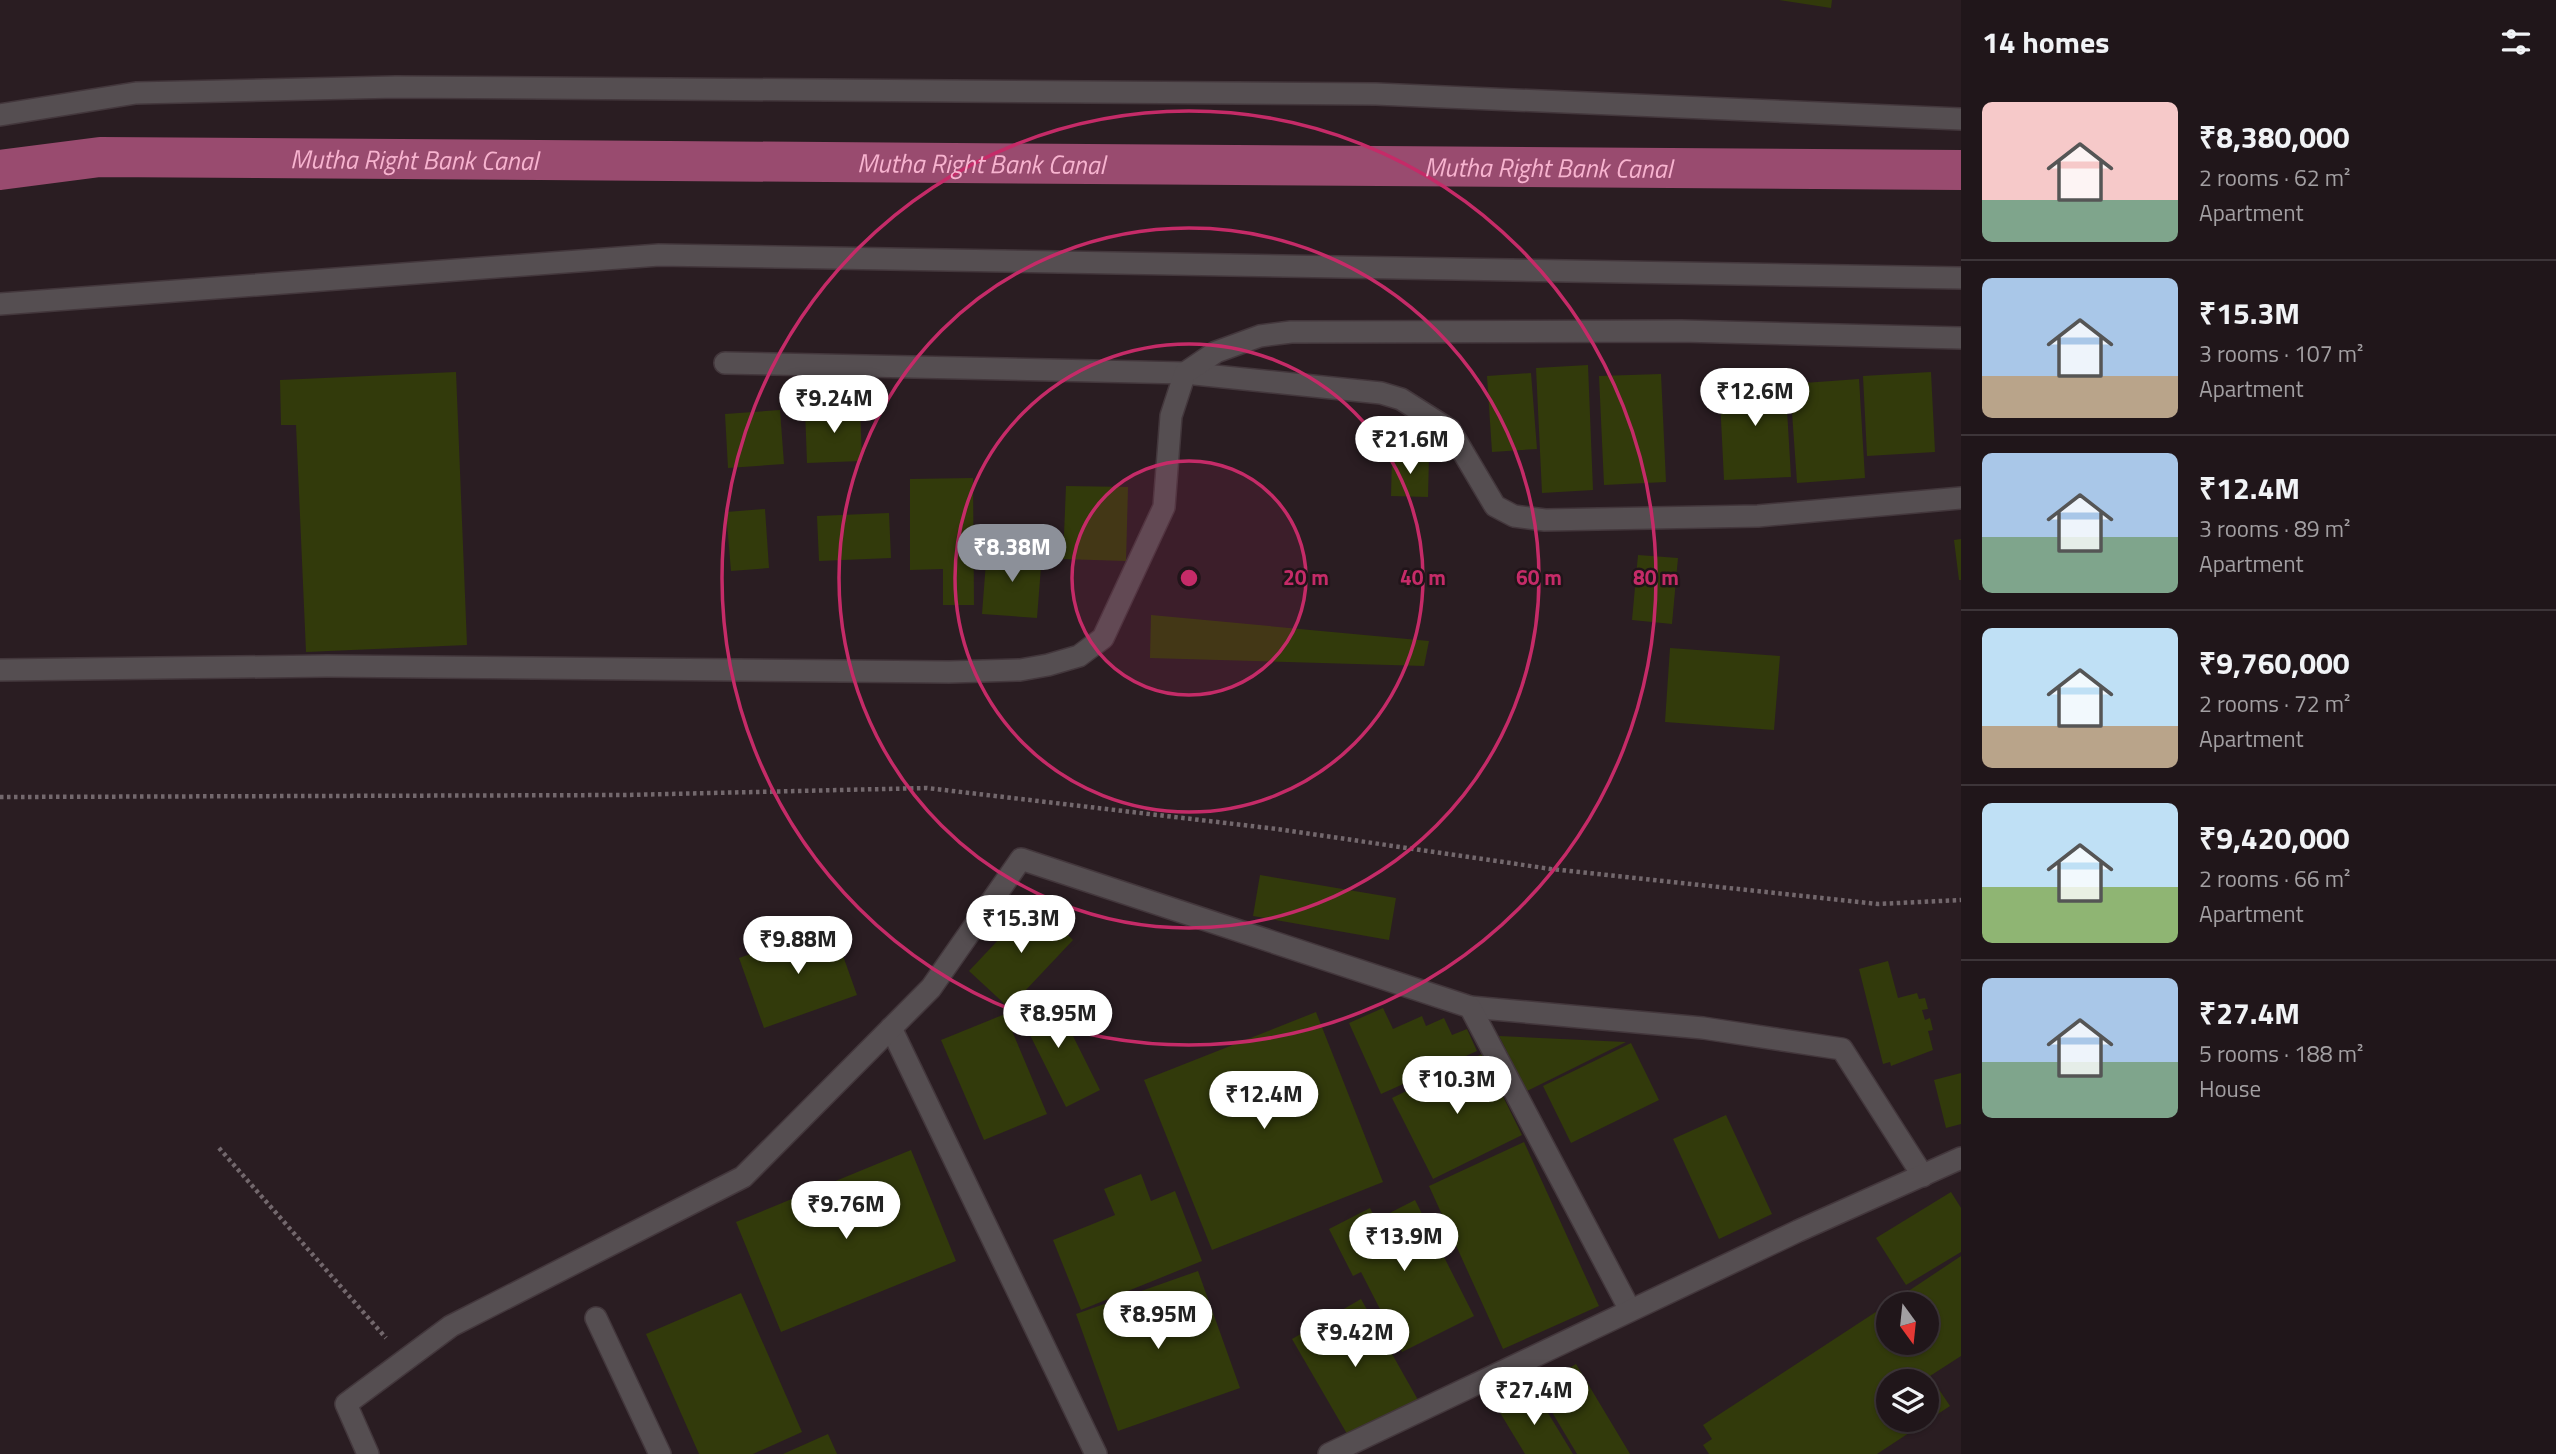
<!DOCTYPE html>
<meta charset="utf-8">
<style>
:root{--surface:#20161a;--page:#281f23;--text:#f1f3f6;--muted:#a29fa2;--line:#3d3539;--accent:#8c9099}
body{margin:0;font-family:"Titillium Web",sans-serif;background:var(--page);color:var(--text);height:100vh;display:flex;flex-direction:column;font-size:26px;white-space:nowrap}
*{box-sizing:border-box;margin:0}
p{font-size:23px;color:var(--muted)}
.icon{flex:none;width:38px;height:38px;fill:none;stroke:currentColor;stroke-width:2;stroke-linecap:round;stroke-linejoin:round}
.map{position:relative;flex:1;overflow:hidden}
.details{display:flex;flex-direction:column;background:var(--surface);width:595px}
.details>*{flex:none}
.needle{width:46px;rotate:165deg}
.fabs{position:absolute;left:1876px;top:1292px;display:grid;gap:14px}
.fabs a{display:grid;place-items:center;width:63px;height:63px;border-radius:50%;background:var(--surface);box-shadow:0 2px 5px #0004,0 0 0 2px var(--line);font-size:35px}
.price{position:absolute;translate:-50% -60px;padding:0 16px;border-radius:24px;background:#fff;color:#222;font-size:23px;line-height:46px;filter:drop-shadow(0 2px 4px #0008)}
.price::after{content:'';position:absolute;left:50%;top:42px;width:21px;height:16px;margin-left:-10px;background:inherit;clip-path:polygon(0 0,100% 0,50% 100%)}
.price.on{background:var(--accent);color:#fff}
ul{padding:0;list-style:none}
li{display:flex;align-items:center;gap:21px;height:175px;padding:0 21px}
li+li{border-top:2px solid var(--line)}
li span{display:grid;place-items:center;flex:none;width:196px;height:140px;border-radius:10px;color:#555}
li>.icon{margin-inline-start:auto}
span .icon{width:84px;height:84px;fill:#fffc;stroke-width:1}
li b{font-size:30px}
h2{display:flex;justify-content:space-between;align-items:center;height:84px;padding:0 21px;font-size:30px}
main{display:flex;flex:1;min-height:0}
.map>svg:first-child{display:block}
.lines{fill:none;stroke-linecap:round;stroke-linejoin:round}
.canal{stroke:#994b6f;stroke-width:40}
.building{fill:#323a0b;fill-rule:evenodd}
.minor-casing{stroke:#43373c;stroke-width:24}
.path{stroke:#73686d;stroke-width:4.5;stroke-dasharray:3.5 3.5;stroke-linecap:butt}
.minor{stroke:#554e51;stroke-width:21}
.ring{fill:none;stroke:#c52b68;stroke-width:3.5}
.labels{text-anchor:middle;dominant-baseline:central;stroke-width:5;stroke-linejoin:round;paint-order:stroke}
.water-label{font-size:26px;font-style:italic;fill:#f7b3cf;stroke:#201419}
.centre{fill:#c52b68;stroke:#201419;stroke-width:3.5}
.ring-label{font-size:21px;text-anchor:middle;font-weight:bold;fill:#c52b68;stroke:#201419;stroke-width:5;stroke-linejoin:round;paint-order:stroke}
</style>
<main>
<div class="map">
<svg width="1961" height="1454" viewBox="0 0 1961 1454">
<rect width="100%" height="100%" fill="#2a1d22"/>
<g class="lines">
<path class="canal" id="s1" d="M0,170L100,157L1961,170"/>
</g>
<g class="building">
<path d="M1779,0H1832L1831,8Z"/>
<path d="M1588,365L1593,490L1542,493L1536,368Z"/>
<path d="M456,372L467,645L306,652L296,425H281L280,380Z"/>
<path d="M1931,372L1935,452L1867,456L1863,376Z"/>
<path d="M1531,373L1537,449L1492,452L1487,376Z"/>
<path d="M1661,374L1666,482L1604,485L1599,376Z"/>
<path d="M1785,376L1791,477L1724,480L1719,379Z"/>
<path d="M1859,379L1865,478L1797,483L1790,384Z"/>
<path d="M860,407L862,461L807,463L805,409Z"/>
<path d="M780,410L784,464L728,468L725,414Z"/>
<path d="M1392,456H1429L1428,497L1391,496Z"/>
<path d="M973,478L974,605H943V569L910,570V479Z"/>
<path d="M1066,486L1128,487L1126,561L1063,559Z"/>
<path d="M765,509L769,568L731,571L726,512Z"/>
<path d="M889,513L891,558L819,561L817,516Z"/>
<path d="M1961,539V580H1959L1954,540Z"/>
<path d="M987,549L1042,554L1037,618L982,614Z"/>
<path d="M1638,555L1678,558L1672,624L1632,620Z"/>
<path d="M1151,615L1429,641L1424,666L1150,658Z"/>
<path d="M1670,648L1780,656L1774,730L1665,722Z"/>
<path d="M1260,875L1396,898L1389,940L1253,916Z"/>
<path d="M1034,902L1073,940L1009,1008L969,971Z"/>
<path d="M832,925L857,995L764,1028L739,958Z"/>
<path d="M1888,961L1898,998L1917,993L1919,999L1925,998L1928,1009L1922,1010L1925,1020L1930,1018L1933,1030L1928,1031L1933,1050L1891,1066L1890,1062L1883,1064L1859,969Z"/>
<path d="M1051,992L1100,1090L1066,1107L1017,1009Z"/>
<path d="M1383,1008L1393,1029L1422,1016L1426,1026L1444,1018L1452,1035L1467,1029L1477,1051L1381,1094L1349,1023Z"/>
<path d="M1316,1012L1383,1182L1212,1250L1144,1080Z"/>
<path d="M1005,1014L1047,1114L984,1140L941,1040Z"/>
<path d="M1499,1036L1626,1042L1527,1091Z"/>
<path d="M1631,1043L1659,1100L1571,1143L1543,1086Z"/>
<path d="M1482,1054L1522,1135L1433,1179L1392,1098Z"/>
<path d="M1961,1073V1124L1946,1128L1934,1080Z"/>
<path d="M1726,1115L1772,1214L1719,1239L1673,1139Z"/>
<path d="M1524,1142L1599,1306L1503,1349L1429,1186Z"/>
<path d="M911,1150L956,1261L781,1332L736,1222Z"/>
<path d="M1141,1174L1151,1201L1175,1191L1202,1261L1081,1310L1053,1240L1115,1215L1104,1189Z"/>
<path d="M1951,1192L1961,1208V1252L1906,1285L1876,1238Z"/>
<path d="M1415,1200L1474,1316L1402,1352L1361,1272L1353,1276L1329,1229L1370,1208L1376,1220Z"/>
<path d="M1961,1256V1356L1930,1376L1950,1406L1877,1454H1709L1703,1445L1712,1439L1703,1425L1888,1304V1342H1927V1304H1889ZM1888,1381H1927V1419H1888Z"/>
<path d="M1198,1271L1240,1388L1118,1431L1076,1314Z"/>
<path d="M741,1293L802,1432L753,1454H699L646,1334Z"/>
<path d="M1361,1299L1418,1400L1350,1439L1292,1339Z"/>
<path d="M1576,1364L1630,1454H1577L1537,1387Z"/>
<path d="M1534,1390L1573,1454H1525L1499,1411Z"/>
<path d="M828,1434L837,1454H783Z"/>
</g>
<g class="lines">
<g class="minor-casing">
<g id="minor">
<path d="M0,115L136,93L396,87L1376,94L1961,119"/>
<path d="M0,304L659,255L1961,278"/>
<path d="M725,363L1185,373L1381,393L1401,399L1450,430L1495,506L1514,516L1545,520L1758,516L1961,498"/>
<path d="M0,670L327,666L949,672L1020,670L1048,665L1079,656L1103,638L1164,507L1171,416L1185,373L1216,352L1260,336L1291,332L1681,331L1961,338"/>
<path d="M1470,1007L1703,1028L1842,1049L1923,1176"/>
<path d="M891,1028L1096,1454"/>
<path d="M596,1318L660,1454"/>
<path d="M368,1454L346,1404L451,1326L743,1177L931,988L1021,859L1470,1007L1630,1310"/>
<path d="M1329,1454L1798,1231L1961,1158"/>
</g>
</g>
<g class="path">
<path d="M0,797L625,795L927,788L1277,829L1551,869L1878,904L1961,900"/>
<path d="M219,1148L386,1338"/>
</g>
<use href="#minor" class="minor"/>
</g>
<circle cx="1189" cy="578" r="117" fill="#c52b68" fill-opacity=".12"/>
<g class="ring">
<circle cx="1189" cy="578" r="117"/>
<circle cx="1189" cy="578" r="234"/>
<circle cx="1189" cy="578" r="350"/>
<circle cx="1189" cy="578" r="467"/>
</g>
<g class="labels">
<g class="water-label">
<text stroke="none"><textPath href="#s1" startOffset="415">Mutha Right Bank Canal</textPath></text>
<text stroke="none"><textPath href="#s1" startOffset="982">Mutha Right Bank Canal</textPath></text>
<text stroke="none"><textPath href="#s1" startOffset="1549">Mutha Right Bank Canal</textPath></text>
</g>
</g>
<circle cx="1189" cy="578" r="10" class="centre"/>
<g class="ring-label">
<text x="1306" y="585">20 m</text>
<text x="1423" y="585">40 m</text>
<text x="1539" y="585">60 m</text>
<text x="1656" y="585">80 m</text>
</g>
</svg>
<div class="fabs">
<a><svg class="needle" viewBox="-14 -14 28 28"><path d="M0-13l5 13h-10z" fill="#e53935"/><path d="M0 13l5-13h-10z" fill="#a29fa2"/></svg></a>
<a><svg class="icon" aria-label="layers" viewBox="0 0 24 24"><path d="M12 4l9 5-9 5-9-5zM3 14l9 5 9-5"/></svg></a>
</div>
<b class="price" style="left:1755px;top:428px">₹12.6M</b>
<b class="price" style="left:834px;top:435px">₹9.24M</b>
<b class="price" style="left:1410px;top:476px">₹21.6M</b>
<b class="price on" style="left:1012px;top:584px">₹8.38M</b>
<b class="price" style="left:1021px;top:955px">₹15.3M</b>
<b class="price" style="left:798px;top:976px">₹9.88M</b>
<b class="price" style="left:1058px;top:1050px">₹8.95M</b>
<b class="price" style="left:1457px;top:1116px">₹10.3M</b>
<b class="price" style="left:1264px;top:1131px">₹12.4M</b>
<b class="price" style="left:846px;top:1241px">₹9.76M</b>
<b class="price" style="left:1404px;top:1273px">₹13.9M</b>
<b class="price" style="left:1158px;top:1351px">₹8.95M</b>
<b class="price" style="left:1355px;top:1369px">₹9.42M</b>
<b class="price" style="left:1534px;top:1427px">₹27.4M</b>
</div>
<section class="details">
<h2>14 homes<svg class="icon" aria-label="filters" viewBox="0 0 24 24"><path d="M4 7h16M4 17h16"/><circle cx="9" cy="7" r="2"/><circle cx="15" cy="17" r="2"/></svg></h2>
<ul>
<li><span style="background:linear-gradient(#f6c9c9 70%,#7fa58c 0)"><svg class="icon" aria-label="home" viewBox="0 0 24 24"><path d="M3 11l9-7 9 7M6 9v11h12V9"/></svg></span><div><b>₹8,380,000</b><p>2 rooms · 62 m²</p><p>Apartment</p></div></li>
<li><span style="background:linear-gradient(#a9c7e8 70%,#b9a48a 0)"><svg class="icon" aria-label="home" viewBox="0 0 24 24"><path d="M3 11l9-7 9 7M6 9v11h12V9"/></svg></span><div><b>₹15.3M</b><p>3 rooms · 107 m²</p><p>Apartment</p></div></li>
<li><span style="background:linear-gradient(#a9c7e8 60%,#7fa58c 0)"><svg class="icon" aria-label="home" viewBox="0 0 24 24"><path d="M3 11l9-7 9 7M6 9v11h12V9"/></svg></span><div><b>₹12.4M</b><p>3 rooms · 89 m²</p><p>Apartment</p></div></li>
<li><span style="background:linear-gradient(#bfe0f5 70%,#b9a48a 0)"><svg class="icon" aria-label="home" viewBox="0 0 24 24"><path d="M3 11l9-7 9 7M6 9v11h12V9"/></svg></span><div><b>₹9,760,000</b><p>2 rooms · 72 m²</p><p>Apartment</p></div></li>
<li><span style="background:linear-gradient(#bfe0f5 60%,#8fb573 0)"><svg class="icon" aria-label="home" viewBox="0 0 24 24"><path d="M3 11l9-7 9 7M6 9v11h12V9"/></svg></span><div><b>₹9,420,000</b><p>2 rooms · 66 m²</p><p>Apartment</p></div></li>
<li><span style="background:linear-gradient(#a9c7e8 60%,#7fa58c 0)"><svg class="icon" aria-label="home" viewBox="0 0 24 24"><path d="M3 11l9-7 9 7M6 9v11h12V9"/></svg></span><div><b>₹27.4M</b><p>5 rooms · 188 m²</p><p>House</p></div></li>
</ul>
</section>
</main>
